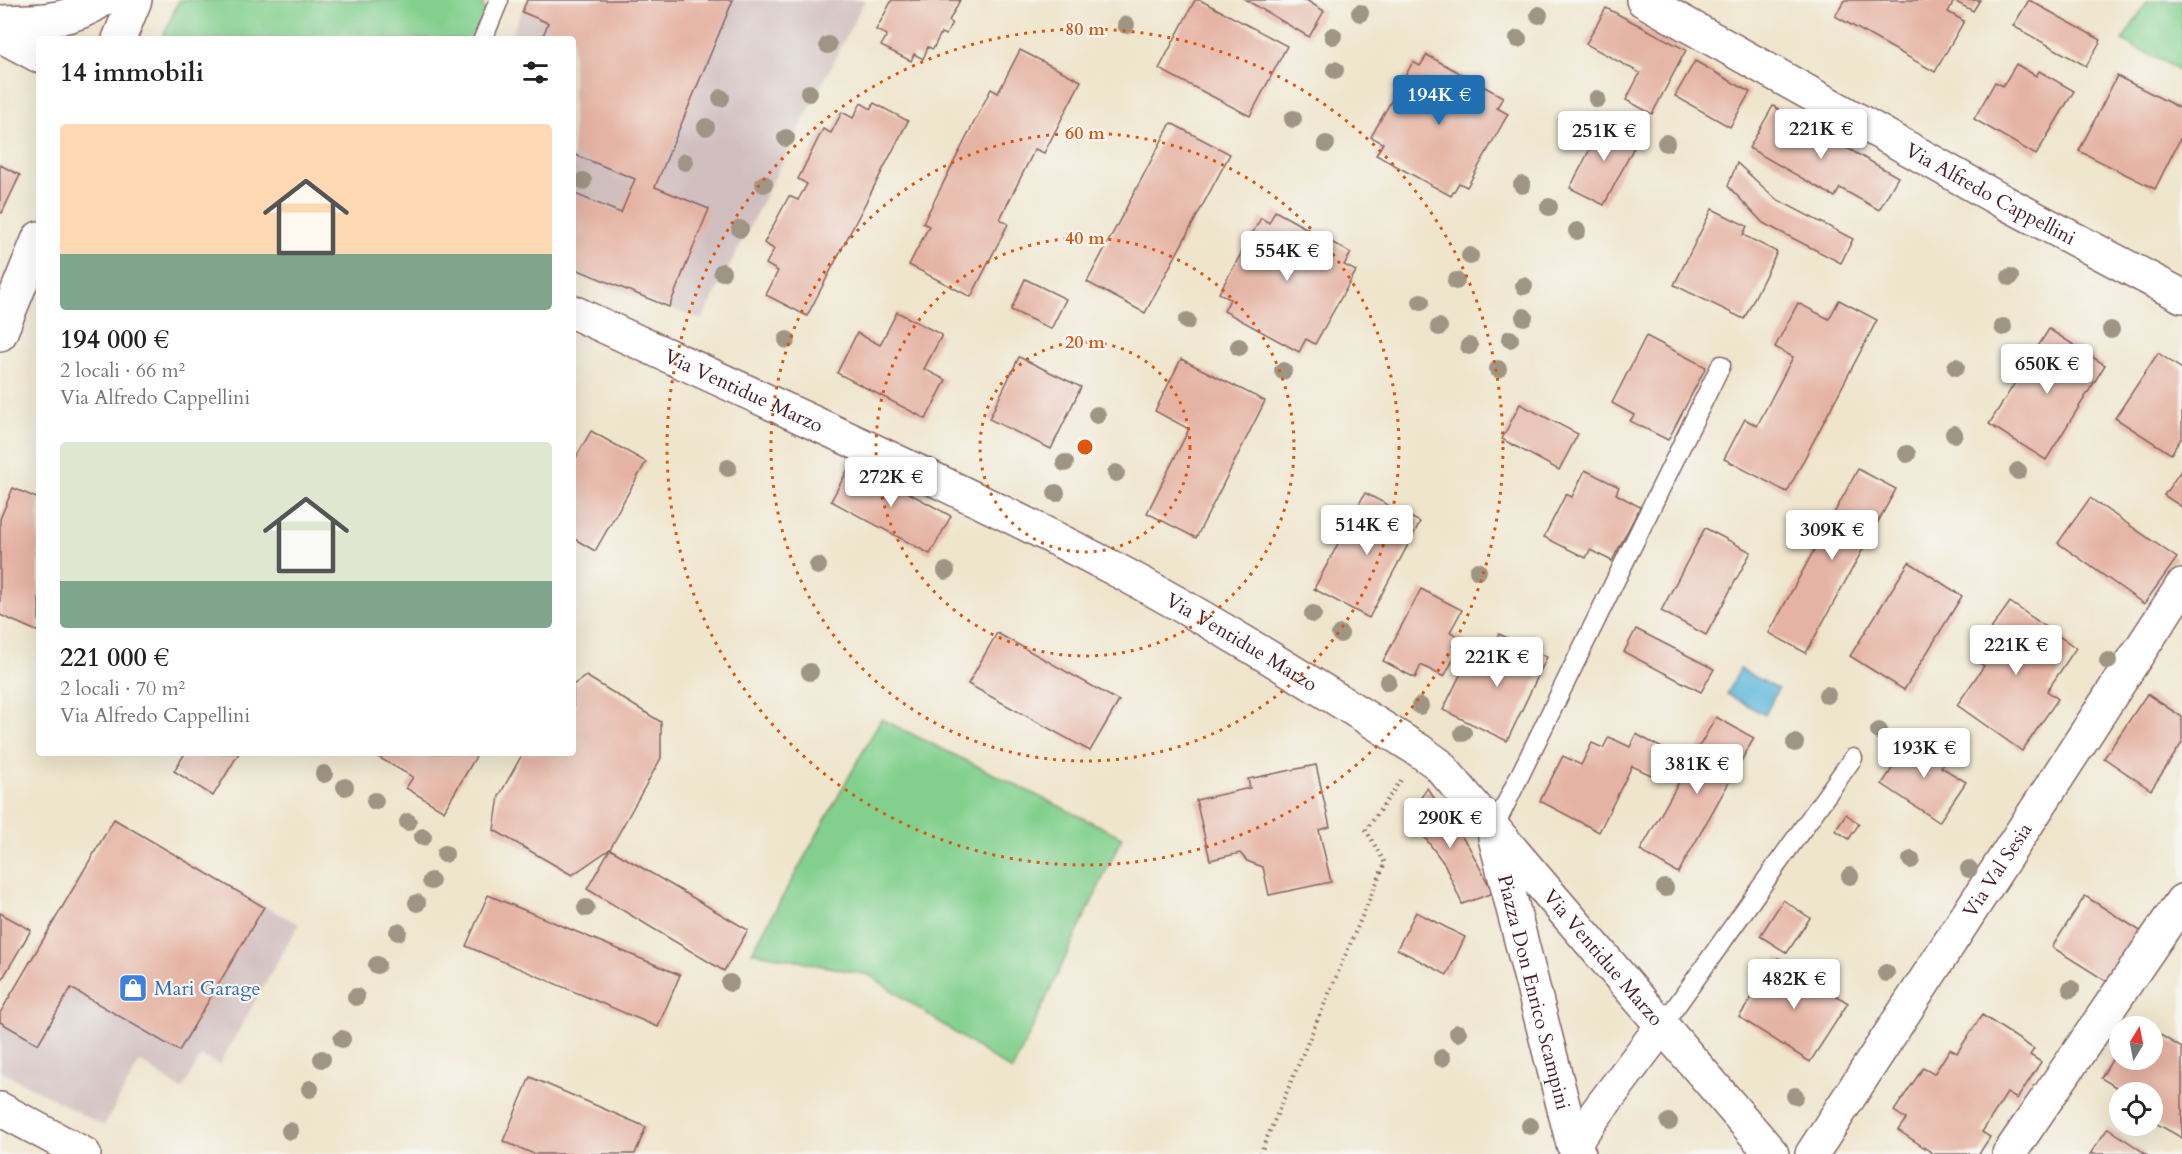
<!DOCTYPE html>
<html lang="it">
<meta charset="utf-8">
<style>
:root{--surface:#fff;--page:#f2f2f2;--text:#222;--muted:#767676;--accent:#1f6fb2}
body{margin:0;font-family:Cardo,serif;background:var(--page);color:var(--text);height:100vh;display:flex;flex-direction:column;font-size:22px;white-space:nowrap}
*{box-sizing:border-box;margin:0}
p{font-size:20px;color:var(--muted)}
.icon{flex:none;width:33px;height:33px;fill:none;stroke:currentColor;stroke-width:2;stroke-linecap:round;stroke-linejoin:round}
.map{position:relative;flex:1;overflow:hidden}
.details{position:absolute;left:36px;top:36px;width:540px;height:720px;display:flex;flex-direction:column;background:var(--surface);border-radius:6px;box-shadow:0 6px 24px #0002}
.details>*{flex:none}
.needle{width:39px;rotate:10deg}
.fabs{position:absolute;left:2109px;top:1016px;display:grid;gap:12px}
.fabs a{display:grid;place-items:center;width:54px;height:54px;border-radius:50%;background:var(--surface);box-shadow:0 6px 24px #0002;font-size:30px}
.price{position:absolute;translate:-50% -51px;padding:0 14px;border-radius:6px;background:#fff;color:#222;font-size:20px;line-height:39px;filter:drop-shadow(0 2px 3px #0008)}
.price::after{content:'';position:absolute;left:50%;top:36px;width:18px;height:14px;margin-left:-9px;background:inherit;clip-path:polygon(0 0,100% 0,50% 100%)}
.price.active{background:var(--accent);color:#fff}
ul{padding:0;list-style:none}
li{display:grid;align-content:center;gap:12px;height:318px;padding:0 24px}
li span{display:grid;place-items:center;height:186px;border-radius:6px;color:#555}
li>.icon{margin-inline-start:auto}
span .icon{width:108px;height:108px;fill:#fffc;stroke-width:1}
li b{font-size:26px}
h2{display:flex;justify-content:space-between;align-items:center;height:72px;padding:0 24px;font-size:26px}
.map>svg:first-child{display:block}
.industrial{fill:#d1bfbf}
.green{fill:#83d08e;stroke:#66785c;stroke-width:1.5}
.water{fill:#5db7da;stroke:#546b82;stroke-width:1.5}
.building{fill:#e5b3a3}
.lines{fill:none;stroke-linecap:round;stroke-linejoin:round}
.lane-casing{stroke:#846463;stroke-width:21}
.street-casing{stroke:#846463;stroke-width:36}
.secondary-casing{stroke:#846463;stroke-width:36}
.path{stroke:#846463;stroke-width:4;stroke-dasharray:1.5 4.5;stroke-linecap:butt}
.lane{stroke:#fff;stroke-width:18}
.street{stroke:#fff;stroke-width:33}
.secondary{stroke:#fff;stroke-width:33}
.tree{fill:#9e9584}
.ring{fill:none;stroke:#e0560e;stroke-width:3;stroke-dasharray:3 6}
.labels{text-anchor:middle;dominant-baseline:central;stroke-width:4.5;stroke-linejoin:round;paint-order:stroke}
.street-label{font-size:20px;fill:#4a1f2b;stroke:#f6f6f2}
.shop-label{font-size:20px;fill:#366cbe;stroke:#f6f6f2;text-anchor:start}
.centre{fill:#e0560e;stroke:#f6f6f2;stroke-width:3}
.ring-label{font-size:18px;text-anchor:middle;font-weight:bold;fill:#e0560e;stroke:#f6f6f2;stroke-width:4.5;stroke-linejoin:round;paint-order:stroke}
</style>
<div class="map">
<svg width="2182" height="1154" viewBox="0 0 2182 1154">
<rect width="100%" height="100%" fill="#f6f6f2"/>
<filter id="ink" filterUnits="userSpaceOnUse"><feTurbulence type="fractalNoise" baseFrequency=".0167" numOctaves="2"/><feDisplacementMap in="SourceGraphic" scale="12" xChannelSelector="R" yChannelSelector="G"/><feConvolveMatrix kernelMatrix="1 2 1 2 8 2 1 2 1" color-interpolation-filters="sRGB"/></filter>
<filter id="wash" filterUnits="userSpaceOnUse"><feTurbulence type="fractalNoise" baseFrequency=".008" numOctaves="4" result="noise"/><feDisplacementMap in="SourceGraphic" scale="24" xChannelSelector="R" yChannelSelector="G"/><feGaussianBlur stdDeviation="1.35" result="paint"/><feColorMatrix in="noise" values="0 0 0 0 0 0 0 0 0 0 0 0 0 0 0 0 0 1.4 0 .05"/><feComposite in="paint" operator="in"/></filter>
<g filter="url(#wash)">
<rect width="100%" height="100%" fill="#efe5cc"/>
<g class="industrial">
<path d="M527,0H865L702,320L573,273V39H509Z"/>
<path d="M114,819L264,906L299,924L219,1065L201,1056L182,1090L140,1061L104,1126L0,1071V1013Z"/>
</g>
<g class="green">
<path d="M179,0H481L486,14L475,39H162Z"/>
<path d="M2148,0H2182V71L2122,41Z"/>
<path d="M881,719L1122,837L1012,1071L869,975L752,952Z"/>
</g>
<path class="water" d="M1740,669L1778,689L1765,715L1727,694Z"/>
<g id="blocks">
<g class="building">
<path d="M527,0H733L655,187L709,209L669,307L573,268V193L621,213L635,179L573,154V39H542L548,23L522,12Z"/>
<path d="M892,0H960L949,21L952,23L946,35L941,33L933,49L928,47L923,59L914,54L911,61L881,46L887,35L876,30Z"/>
<path d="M1195,0H1200L1287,46L1250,116L1159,69Z"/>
<path d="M1246,0H1306L1324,11L1309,37Z"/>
<path d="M1845,0H1980L1973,11L1954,1L1948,12L1964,21L1935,72L1835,16Z"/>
<path d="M2029,0L2101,40L2086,66L2013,26Z"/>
<path d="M1606,8L1686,50L1652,114L1626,100L1640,73L1586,44Z"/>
<path d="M1020,50L1081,81L1044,153L1035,149L1000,219L1008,224L971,297L909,265L929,226L923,223L991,89L998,93Z"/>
<path d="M1427,55L1503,97L1497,108L1508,114L1467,187L1459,183L1451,196L1376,155L1383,143L1371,137L1413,62L1420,66Z"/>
<path d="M1695,61L1750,92L1730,127L1675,96Z"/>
<path d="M2016,64L2036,76L2039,71L2074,91L2036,155L1974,119L1995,82L2003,86Z"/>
<path d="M2117,76L2182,109V135L2155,189L2079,151Z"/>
<path d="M861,103L871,109L874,103L908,121L807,316L766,295L778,271L766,264L774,249L764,243L789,196L798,200L807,184L798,179L823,129L831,133L842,112L853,118Z"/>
<path d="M1773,106L1898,177L1879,210L1840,188L1835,197L1749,148Z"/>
<path d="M1605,120L1639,137L1604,205L1570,188Z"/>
<path d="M1171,123L1230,154L1145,313L1087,282Z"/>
<path d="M1737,163L1776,199L1853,239L1841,263L1763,223L1728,186Z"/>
<path d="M0,165L20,175L2,213L0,212Z"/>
<path d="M1712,209L1747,226L1743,235L1777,252L1744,319L1674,285Z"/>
<path d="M1275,211L1351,253L1344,265L1356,271L1315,344L1306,339L1299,352L1224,311L1230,299L1219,293L1261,218L1269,223Z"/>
<path d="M1025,279L1066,299L1051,329L1011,310Z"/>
<path d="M1839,300L1877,320L1787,492L1724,459L1745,419L1757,426L1793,357L1775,347L1798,303L1829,319Z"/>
<path d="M897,312L942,335L924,369L946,380L926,419L837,373L857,333L880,345Z"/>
<path d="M2049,329L2105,365L2046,460L1989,424Z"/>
<path d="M1646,336L1706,367L1668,440L1630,421L1634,415L1612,403Z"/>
<path d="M2158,353L2182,369V437L2171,454L2115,418Z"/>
<path d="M1019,357L1081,387L1051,449L989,419Z"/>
<path d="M1181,359L1265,401L1196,538L1147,513L1189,429L1155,411Z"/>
<path d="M1520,404L1578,434L1559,470L1502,439Z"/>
<path d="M591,431L646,462L595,551L573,538V458L575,459Z"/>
<path d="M852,462L951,516L930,554L831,501Z"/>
<path d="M1858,469L1896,489L1806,653L1769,633Z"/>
<path d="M2182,469V507L2164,495Z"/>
<path d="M1585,470L1619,487L1616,494L1640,507L1612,561L1590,550L1586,558L1544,537L1566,494L1572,497Z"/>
<path d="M13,488L39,499V632L0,615V519Z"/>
<path d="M1365,493L1420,522L1369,618L1314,589Z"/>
<path d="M2090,498L2177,558L2144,604L2058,543Z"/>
<path d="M1705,528L1751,552L1706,635L1661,611Z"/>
<path d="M1909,562L1962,596L1904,690L1850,656Z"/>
<path d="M1421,589L1462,610L1450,632L1464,639L1444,677L1421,665L1415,678L1383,661Z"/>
<path d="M2010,602L2076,648L2047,691L2058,699L2022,751L1957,705L1984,666L1971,657Z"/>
<path d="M1636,629L1714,669L1701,692L1624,652Z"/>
<path d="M997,633L1119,701L1090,751L968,684Z"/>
<path d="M1499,634L1547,657L1507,741L1443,710L1466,663L1482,671Z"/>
<path d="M586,676L661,722V758L610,849L572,875L494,830L499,796L523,753H573V685Z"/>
<path d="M2147,694L2182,717V743L2151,790L2104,758Z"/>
<path d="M1716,717L1754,738L1678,873L1640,851Z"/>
<path d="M1636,734L1664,749L1651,775L1632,766L1599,832L1540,801L1563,756L1581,765L1592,743L1603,748L1609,737L1630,747Z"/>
<path d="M1914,735L1948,758L1941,767L1966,782L1939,822L1882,784Z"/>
<path d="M181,753H239L213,796L174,771L184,755Z"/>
<path d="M371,753H478L444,811L406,788L413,777Z"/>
<path d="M1316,765L1330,827L1319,830L1331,882L1269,895L1263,867L1247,861L1240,853L1210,860L1196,800L1250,788L1248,779Z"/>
<path d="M1427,788L1469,847L1493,893L1462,904L1445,865L1409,816Z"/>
<path d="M1846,814L1859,824L1849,839L1835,830Z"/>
<path d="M114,819L264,907L179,1051L71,988L38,1044L0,1022V1013Z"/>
<path d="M610,849L748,930L724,971L587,889Z"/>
<path d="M488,895L680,975L658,1027L466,946Z"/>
<path d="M2085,896L2142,932L2109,983L2052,947Z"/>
<path d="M1783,900L1810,918L1787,953L1760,936Z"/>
<path d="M1416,912L1465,937L1447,975L1397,949Z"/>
<path d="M0,913L31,930L0,983Z"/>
<path d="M1778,958L1848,1003L1810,1062L1739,1017Z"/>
<path d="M1982,1015L2034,1049L2030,1055L2041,1062L2017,1099L2007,1093L1982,1132L1990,1137L1979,1154H1934L1898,1130L1906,1119L1894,1111L1923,1068L1934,1074L1950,1049L1957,1053Z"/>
<path d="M2152,1030L2182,1048V1138L2152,1121V1092H2124L2101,1078L2120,1047V1059H2152Z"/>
<path d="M530,1077L646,1127L635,1154H534L503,1141Z"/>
<path d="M2108,1128L2146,1154H2090Z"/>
</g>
</g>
</g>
<g filter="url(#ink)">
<use href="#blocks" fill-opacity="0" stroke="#846463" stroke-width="1.5"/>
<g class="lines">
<g class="lane-casing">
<g id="lane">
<path d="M483,39L499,0"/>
<path d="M1493,830L1721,365"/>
<path d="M1662,1026L1853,758"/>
</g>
</g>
<g class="street-casing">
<g id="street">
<path id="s1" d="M1643,0L2002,201L2182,296"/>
<path d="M0,22C36,21 71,22 102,0"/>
<path d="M0,35L39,56"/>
<path id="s2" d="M573,312C753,395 935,476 1111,567C1217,623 1319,688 1420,751L1438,764L1772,1154"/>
<path id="s3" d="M1495,838L1573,1144L1579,1154"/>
<path d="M0,1109L84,1154"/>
<path d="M1573,1144L1662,1026"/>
<path id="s4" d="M1812,1154L2182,586"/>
<path d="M2009,1154L2182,901"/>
</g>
</g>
<g class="secondary-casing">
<g id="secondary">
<path d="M119,39L135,0"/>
<path d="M0,334L39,238"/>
</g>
</g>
<path class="path" d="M1260,1154L1385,863L1366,830L1401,780"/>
<use href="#lane" class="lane"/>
<use href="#street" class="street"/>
<use href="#secondary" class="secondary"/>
</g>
<g class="tree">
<circle cx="1360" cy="13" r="9"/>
<circle cx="1539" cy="15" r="9"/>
<circle cx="1126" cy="25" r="9"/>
<circle cx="1333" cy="36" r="9"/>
<circle cx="1518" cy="39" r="9"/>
<circle cx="828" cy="45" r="9"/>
<circle cx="1335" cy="70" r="9"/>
<circle cx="809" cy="93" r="9"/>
<circle cx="721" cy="98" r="9"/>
<circle cx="1597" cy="99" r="9"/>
<circle cx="1293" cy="119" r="9"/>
<circle cx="706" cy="127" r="9"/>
<circle cx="1575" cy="128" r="9"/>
<circle cx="786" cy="138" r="9"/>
<circle cx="1666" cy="143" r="9"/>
<circle cx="1326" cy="144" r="9"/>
<circle cx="685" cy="162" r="9"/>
<circle cx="583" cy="181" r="9"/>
<circle cx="764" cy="184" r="9"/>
<circle cx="1522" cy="185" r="9"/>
<circle cx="1549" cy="207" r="9"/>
<circle cx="740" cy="229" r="9"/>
<circle cx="1577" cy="231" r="9"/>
<circle cx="1470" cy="256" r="9"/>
<circle cx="722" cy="272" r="9"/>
<circle cx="2010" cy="277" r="9"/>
<circle cx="1456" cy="281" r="9"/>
<circle cx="1524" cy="286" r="9"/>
<circle cx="1421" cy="302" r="9"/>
<circle cx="1524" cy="317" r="9"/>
<circle cx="1187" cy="321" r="9"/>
<circle cx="1439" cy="327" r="9"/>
<circle cx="2003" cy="327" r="9"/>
<circle cx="2111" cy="330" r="9"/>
<circle cx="1510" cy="339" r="9"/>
<circle cx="787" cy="340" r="9"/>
<circle cx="1469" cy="346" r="9"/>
<circle cx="1239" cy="347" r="9"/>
<circle cx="1956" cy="367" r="9"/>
<circle cx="1498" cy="369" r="9"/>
<circle cx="1283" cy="371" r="9"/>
<circle cx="1097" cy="415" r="9"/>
<circle cx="1954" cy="434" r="9"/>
<circle cx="1907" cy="454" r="9"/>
<circle cx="1065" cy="463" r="9"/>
<circle cx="728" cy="468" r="9"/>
<circle cx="2018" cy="471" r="9"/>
<circle cx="1116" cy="473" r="9"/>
<circle cx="1056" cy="493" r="9"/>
<circle cx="818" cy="566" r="9"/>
<circle cx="946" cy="571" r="9"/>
<circle cx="1478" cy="571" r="9"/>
<circle cx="1313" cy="614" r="9"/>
<circle cx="1340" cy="634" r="9"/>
<circle cx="2108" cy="661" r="9"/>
<circle cx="810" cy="672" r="9"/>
<circle cx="1388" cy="682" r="9"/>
<circle cx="1827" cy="695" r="9"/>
<circle cx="1420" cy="706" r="9"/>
<circle cx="1879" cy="731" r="9"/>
<circle cx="1463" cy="733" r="9"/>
<circle cx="1795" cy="743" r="9"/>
<circle cx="324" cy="774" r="9"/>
<circle cx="345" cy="787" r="9"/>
<circle cx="375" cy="801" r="9"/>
<circle cx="408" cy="822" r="9"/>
<circle cx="423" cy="837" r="9"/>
<circle cx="445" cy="854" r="9"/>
<circle cx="1911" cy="860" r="9"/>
<circle cx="1969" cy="869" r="9"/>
<circle cx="1850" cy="876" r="9"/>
<circle cx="431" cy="881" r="9"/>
<circle cx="1665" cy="888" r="9"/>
<circle cx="417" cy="903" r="9"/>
<circle cx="586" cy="908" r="9"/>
<circle cx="398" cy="932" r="9"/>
<circle cx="377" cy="965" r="9"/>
<circle cx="1886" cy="973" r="9"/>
<circle cx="730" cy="983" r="9"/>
<circle cx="2071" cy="989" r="9"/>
<circle cx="356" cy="997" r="9"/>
<circle cx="1458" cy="1033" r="9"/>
<circle cx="342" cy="1039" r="9"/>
<circle cx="1442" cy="1058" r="9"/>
<circle cx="322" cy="1059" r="9"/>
<circle cx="310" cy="1089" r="9"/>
<circle cx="1795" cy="1096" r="9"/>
<circle cx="1669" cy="1122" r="9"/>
<circle cx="1530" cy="1126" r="9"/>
<circle cx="290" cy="1131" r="9"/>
</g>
</g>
<g class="ring">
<circle cx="1085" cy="447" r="105"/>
<circle cx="1085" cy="447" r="209"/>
<circle cx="1085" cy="447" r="314"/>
<circle cx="1085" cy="447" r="418"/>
</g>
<defs>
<g id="shop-square" transform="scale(1.5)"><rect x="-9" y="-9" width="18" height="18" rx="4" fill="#3f7fe0" stroke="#f6f6f2"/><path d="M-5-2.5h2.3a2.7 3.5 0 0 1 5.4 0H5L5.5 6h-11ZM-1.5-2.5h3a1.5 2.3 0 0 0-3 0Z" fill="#fff"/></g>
</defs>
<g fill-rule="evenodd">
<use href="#shop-square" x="133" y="988"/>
</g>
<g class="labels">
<g class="street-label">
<text stroke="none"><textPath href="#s1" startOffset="398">Via Alfredo Cappellini</textPath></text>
<text stroke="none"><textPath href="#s2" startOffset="188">Via Ventidue Marzo</textPath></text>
<text stroke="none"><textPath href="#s2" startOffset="746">Via Ventidue Marzo</textPath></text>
<text stroke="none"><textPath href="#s4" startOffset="339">Via Val Sesia</textPath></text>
<text stroke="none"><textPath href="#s2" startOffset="1232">Via Ventidue Marzo</textPath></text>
<text stroke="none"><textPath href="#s3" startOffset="159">Piazza Don Enrico Scampini</textPath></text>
</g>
<g class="shop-label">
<text x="154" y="988">Mari Garage</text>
</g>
</g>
<circle cx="1085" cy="447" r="9" class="centre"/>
<g class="ring-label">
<text x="1085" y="35">80 m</text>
<text x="1085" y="139">60 m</text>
<text x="1085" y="244">40 m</text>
<text x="1085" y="348">20 m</text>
</g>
</svg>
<div class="fabs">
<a><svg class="needle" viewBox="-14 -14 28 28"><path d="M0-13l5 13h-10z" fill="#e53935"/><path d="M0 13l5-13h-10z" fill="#767676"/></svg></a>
<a><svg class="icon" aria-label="locate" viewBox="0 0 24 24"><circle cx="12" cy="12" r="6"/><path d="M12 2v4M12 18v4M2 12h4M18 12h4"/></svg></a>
</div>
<b class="price active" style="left:1439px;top:126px">194K €</b>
<b class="price" style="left:1821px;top:160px">221K €</b>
<b class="price" style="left:1604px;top:162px">251K €</b>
<b class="price" style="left:1287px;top:282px">554K €</b>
<b class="price" style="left:2047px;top:395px">650K €</b>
<b class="price" style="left:891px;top:508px">272K €</b>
<b class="price" style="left:1367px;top:556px">514K €</b>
<b class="price" style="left:1832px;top:561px">309K €</b>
<b class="price" style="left:2016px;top:676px">221K €</b>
<b class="price" style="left:1497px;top:688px">221K €</b>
<b class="price" style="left:1924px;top:779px">193K €</b>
<b class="price" style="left:1697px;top:795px">381K €</b>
<b class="price" style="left:1450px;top:849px">290K €</b>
<b class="price" style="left:1794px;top:1010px">482K €</b>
<section class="details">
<h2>14 immobili<svg class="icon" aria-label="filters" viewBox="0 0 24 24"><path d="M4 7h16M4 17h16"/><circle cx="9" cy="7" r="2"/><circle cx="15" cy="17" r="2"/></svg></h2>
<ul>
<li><span style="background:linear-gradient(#ffd9b3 70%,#7fa58c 0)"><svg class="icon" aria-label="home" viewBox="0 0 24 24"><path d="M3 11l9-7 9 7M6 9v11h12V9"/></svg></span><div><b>194 000 €</b><p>2 locali · 66 m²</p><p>Via Alfredo Cappellini</p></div></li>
<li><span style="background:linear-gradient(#dfe7d0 75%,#7fa58c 0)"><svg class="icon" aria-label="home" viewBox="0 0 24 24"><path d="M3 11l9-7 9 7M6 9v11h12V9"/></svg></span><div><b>221 000 €</b><p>2 locali · 70 m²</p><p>Via Alfredo Cappellini</p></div></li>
</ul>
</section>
</div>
